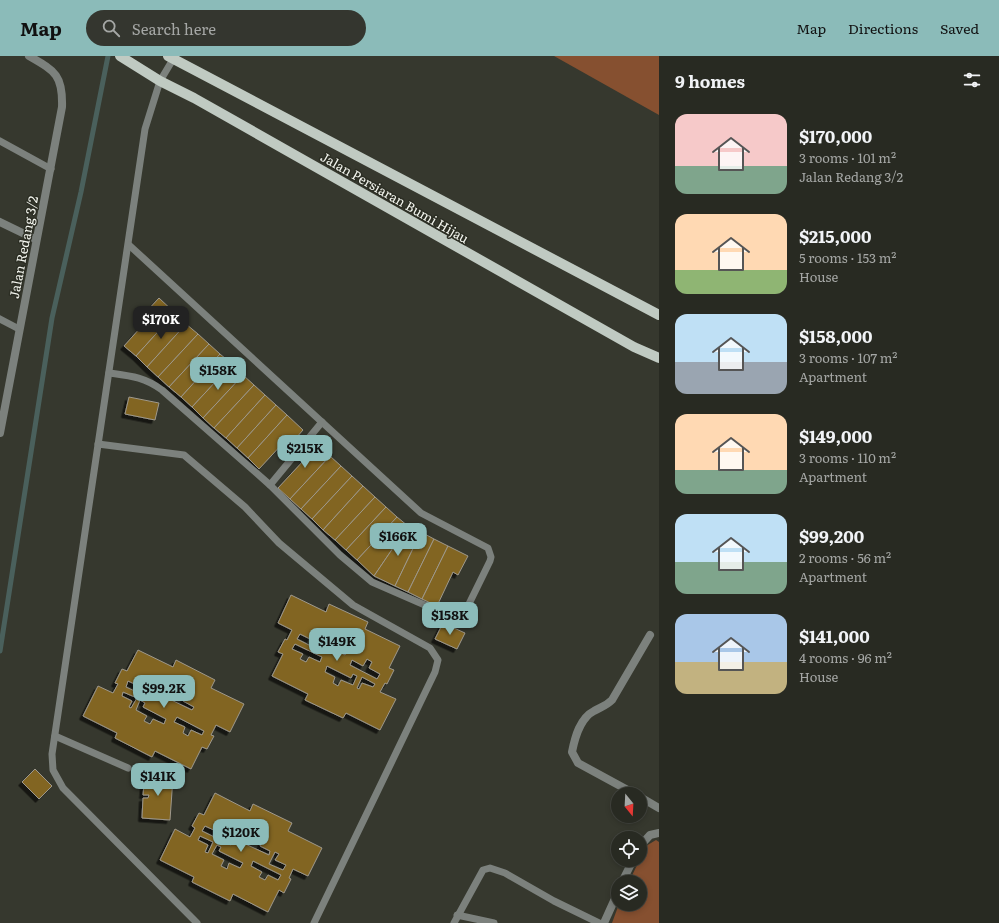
<!DOCTYPE html>
<meta charset="utf-8">
<style>
:root{--surface:#282a22;--page:#34362f;--text:#f1f3f6;--muted:#a5a7a5;--line:#444640;--accent:#8bbbb9}
body{margin:0;font-family:Literata,serif;background:var(--page);color:var(--text);height:100vh;display:flex;flex-direction:column;font-size:15px;white-space:nowrap}
*{box-sizing:border-box;margin:0}
p{font-size:13px;color:var(--muted)}
.icon{flex:none;width:22px;height:22px;fill:none;stroke:currentColor;stroke-width:2;stroke-linecap:round;stroke-linejoin:round}
.map{position:relative;flex:1;overflow:hidden}
.panel{display:flex;flex-direction:column;background:var(--surface);width:340px}
.panel>*{flex:none}
.needle{width:26px;rotate:162deg}
.buttons{position:absolute;left:611px;top:731px;display:grid;gap:8px}
.buttons a{display:grid;place-items:center;width:36px;height:36px;border-radius:50%;background:var(--surface);box-shadow:0 2px 6px #0003,0 0 0 1px var(--line);font-size:20px}
.price{position:absolute;translate:-50% -34px;padding:0 9px;border-radius:8px;background:var(--accent);color:#111;font-size:13px;line-height:26px;filter:drop-shadow(0 1px 2px #0008)}
.price::after{content:'';position:absolute;left:50%;top:24px;width:12px;height:9px;margin-left:-6px;background:inherit;clip-path:polygon(0 0,100% 0,50% 100%)}
.price.active{background:#222;color:#fff}
ul{padding:0;list-style:none}
li{display:flex;align-items:center;gap:12px;height:100px;padding:0 16px}
li span{display:grid;place-items:center;flex:none;width:112px;height:80px;border-radius:12px;color:#555}
li>.icon{margin-inline-start:auto}
span .icon{width:48px;height:48px;fill:#fffc;stroke-width:1}
li b{font-size:17px}
h2{display:flex;justify-content:space-between;align-items:center;height:48px;padding:0 16px;font-size:17px}
header{display:flex;align-items:center;gap:24px;box-sizing:border-box;height:56px;padding:0 20px;background:var(--accent);color:#111}
header strong{font-size:19px}
nav{display:flex;gap:22px;margin-inline-start:auto;font-size:14px}
.search{width:280px;height:36px;background:var(--page);display:flex;align-items:center;gap:10px;box-sizing:border-box;padding:0 14px;border-radius:22px;color:var(--muted);font-size:15px}
main{display:flex;flex:1;min-height:0}
.map>svg:first-child{display:block}
.green{fill:#865030}
.lines{fill:none;stroke-linecap:round;stroke-linejoin:round}
.stream{stroke:#4a605c;stroke-width:5}
.building{fill:#826520;stroke:#9e988c;fill-rule:evenodd;filter:url(#shadow)}
.service{stroke:#7c817d;stroke-width:7}
.minor{stroke:#7c817d;stroke-width:8}
.primary{stroke:#c0cac2;stroke-width:10}
.labels{text-anchor:middle;dominant-baseline:central;stroke-width:3;stroke-linejoin:round;paint-order:stroke}
.street-label{font-size:13px;fill:#f4f6ef;stroke:#2c2e24}
</style>
<header>
<strong>Map</strong>
<div class="search"><svg class="icon" aria-label="search" viewBox="0 0 24 24"><circle cx="10" cy="10" r="6"/><path d="M15 15l6 6"/></svg>Search here</div>
<nav><a>Map</a><a>Directions</a><a>Saved</a></nav>
</header>
<main>
<div class="map">
<svg width="659" height="867" viewBox="0 0 659 867">
<defs>
<filter id="shadow"><feDropShadow dx="-3.5" dy="3.5" stdDeviation="0" flood-color="#0009"/></filter>
</defs>
<rect width="100%" height="100%" fill="#36382e"/>
<g class="green">
<path d="M554,0H659V59Z"/>
<path d="M656,784L659,786V867H612L619,848H640V826H629L646,790Z"/>
</g>
<g class="lines">
<path class="stream" d="M0,595L52,262L81,136L108,0"/>
</g>
<g class="building">
<path d="M159,242L175,257L136,300L124,290L150,261L145,257Z"/>
<path d="M175,257L186,268L147,311L136,300Z"/>
<path d="M186,268L198,278L158,321L147,311Z"/>
<path d="M198,278L209,288L169,331L158,321Z"/>
<path d="M209,288L220,298L181,341L169,331Z"/>
<path d="M220,298L232,308L192,351L181,341Z"/>
<path d="M232,308L243,319L203,362L192,351Z"/>
<path d="M243,319L254,329L214,372L203,362Z"/>
<path d="M254,329L265,339L226,382L214,372Z"/>
<path d="M265,339L276,349L237,392L226,382Z"/>
<path d="M129,341L159,347L155,364L125,358Z"/>
<path d="M276,349L287,359L248,402L237,392Z"/>
<path d="M287,359L303,374L289,390L284,386L259,413L248,402Z"/>
<path d="M313,384L330,400L290,443L278,432L305,403L300,398Z"/>
<path d="M330,400L341,410L301,453L290,443Z"/>
<path d="M341,410L352,420L312,463L301,453Z"/>
<path d="M352,420L363,430L323,474L312,463Z"/>
<path d="M363,430L375,441L335,484L323,474Z"/>
<path d="M375,441L386,451L346,494L335,484Z"/>
<path d="M386,451L397,461L357,504L346,494Z"/>
<path d="M397,461L408,470L374,520L357,504Z"/>
<path d="M408,470L421,476L395,530L374,520Z"/>
<path d="M421,476L434,483L408,536L395,530Z"/>
<path d="M434,483L448,490L422,543L408,536Z"/>
<path d="M448,490L468,500L458,519L453,516L437,550L422,543Z"/>
<path d="M291,539L326,556L329,548L368,566L365,573L400,590L389,612L394,614L387,628L385,627L380,636L396,643L380,674L346,657L343,662L305,644L308,638L272,620L283,598L278,596L285,583L287,584L292,574L278,567ZM313,577L317,578L311,590L297,583L300,578L310,583ZM320,581L331,587L334,581L340,583L337,589L348,594L345,599L318,585ZM295,588L322,601L320,606L309,601L306,606L300,603L303,598L292,593ZM367,603L372,606L369,612L380,618L377,623L350,609L352,604L363,610ZM327,610L351,622L353,618L357,620L353,629L341,624L338,630L333,627L335,621L325,616ZM362,621L375,628L373,631L362,627L359,633L357,632Z"/>
<path d="M443,567L465,577L457,593L435,583Z"/>
<path d="M138,594L173,611L176,604L215,624L211,632L244,648L230,676L216,669L211,679L214,680L207,693L202,691L191,713L155,695L152,701L115,682L117,677L83,660L98,630L113,637L118,628L115,627L122,613L127,615ZM142,624L148,627L145,634L156,639L154,644L126,631L128,625L139,630ZM123,636L137,642L131,652L129,651L132,645L122,640ZM180,636L186,639L183,645L194,651L192,654L165,641L167,637L177,642ZM140,644L145,647L143,651L166,663L164,668L153,663L150,668L144,665L147,660L136,654ZM177,661L204,675L202,679L191,674L188,680L183,677L185,671L174,666Z"/>
<path d="M35,713L52,730L39,743L22,726Z"/>
<path d="M145,719L173,721L170,764L142,762L143,742H148L149,739H143Z"/>
<path d="M215,737L250,755L253,748L292,767L288,775L322,792L308,820L293,813L289,822L291,823L284,837L279,834L268,856L233,838L230,845L192,826L194,821L160,804L175,773L190,781L195,772L192,770L199,757L204,759ZM219,769L224,772L221,778L233,784L231,789L202,775L205,770L216,775ZM200,780L213,786L208,797L205,796L208,789L198,784ZM243,781L254,786L257,781L263,784L260,790L270,795L269,799L241,786ZM217,789L221,791L219,795L243,807L240,812L229,807L227,813L221,810L224,804L212,798ZM275,796L279,798L275,804L286,809L283,814L269,808ZM253,805L281,819L278,824L268,819L265,824L259,821L262,816L251,810Z"/>
</g>
<g class="lines">
<g class="service">
<path d="M175,0L160,25L145,73L52,698L53,714L63,732L197,867"/>
<path d="M0,85L51,113"/>
<path d="M0,263L19,273"/>
<path d="M109,317C131,320 144,321 162,334L270,429L340,499L372,526L450,560H459L466,554L490,505L491,501L488,492L421,457L129,189"/>
<path d="M98,388L184,399L245,451L279,487L353,549L430,592L438,604L435,616L314,867"/>
<path d="M270,429L322,366"/>
<path d="M55,680L128,712"/>
<path d="M457,859L494,867"/>
<path d="M454,867L483,814L490,812L505,817L554,845L599,867"/>
</g>
<g class="minor">
<path d="M0,166L35,183"/>
<path d="M0,377L62,51C63,19 55,15 29,0"/>
<path d="M635,738L578,707L572,696C575,681 580,662 594,655C601,651 606,650 612,644L650,579"/>
<path d="M640,741L659,752"/>
<path d="M640,790L650,779L659,777"/>
<path d="M622,826L633,804"/>
<path d="M604,867L618,836"/>
</g>
<g class="primary">
<path d="M120,0L160,25L194,42L634,291L659,302"/>
<path d="M168,0L659,259"/>
</g>
</g>
<g class="labels">
<g class="street-label">
<text transform="translate(395 141) rotate(30)">Jalan Persiaran Bumi Hijau</text>
<text transform="translate(23 191) rotate(-79)">Jalan Redang 3/2</text>
</g>
</g>
</svg>
<div class="buttons">
<a><svg class="needle" viewBox="-14 -14 28 28"><path d="M0-13l5 13h-10z" fill="#e53935"/><path d="M0 13l5-13h-10z" fill="#a5a7a5"/></svg></a>
<a><svg class="icon" aria-label="locate" viewBox="0 0 24 24"><circle cx="12" cy="12" r="6"/><path d="M12 2v4M12 18v4M2 12h4M18 12h4"/></svg></a>
<a><svg class="icon" aria-label="layers" viewBox="0 0 24 24"><path d="M12 4l9 5-9 5-9-5zM3 14l9 5 9-5"/></svg></a>
</div>
<b class="price active" style="left:161px;top:284px">$170K</b>
<b class="price" style="left:218px;top:335px">$158K</b>
<b class="price" style="left:305px;top:413px">$215K</b>
<b class="price" style="left:398px;top:501px">$166K</b>
<b class="price" style="left:450px;top:580px">$158K</b>
<b class="price" style="left:337px;top:606px">$149K</b>
<b class="price" style="left:164px;top:653px">$99.2K</b>
<b class="price" style="left:158px;top:741px">$141K</b>
<b class="price" style="left:241px;top:797px">$120K</b>
</div>
<section class="panel">
<h2>9 homes<svg class="icon" aria-label="filters" viewBox="0 0 24 24"><path d="M4 7h16M4 17h16"/><circle cx="9" cy="7" r="2"/><circle cx="15" cy="17" r="2"/></svg></h2>
<ul>
<li><span style="background:linear-gradient(#f6c9c9 65%,#7fa58c 0)"><svg class="icon" aria-label="home" viewBox="0 0 24 24"><path d="M3 11l9-7 9 7M6 9v11h12V9"/></svg></span><div><b>$170,000</b><p>3 rooms · 101 m²</p><p>Jalan Redang 3/2</p></div></li>
<li><span style="background:linear-gradient(#ffd9b3 70%,#8fb573 0)"><svg class="icon" aria-label="home" viewBox="0 0 24 24"><path d="M3 11l9-7 9 7M6 9v11h12V9"/></svg></span><div><b>$215,000</b><p>5 rooms · 153 m²</p><p>House</p></div></li>
<li><span style="background:linear-gradient(#bfe0f5 60%,#9aa5b1 0)"><svg class="icon" aria-label="home" viewBox="0 0 24 24"><path d="M3 11l9-7 9 7M6 9v11h12V9"/></svg></span><div><b>$158,000</b><p>3 rooms · 107 m²</p><p>Apartment</p></div></li>
<li><span style="background:linear-gradient(#ffd9b3 70%,#7fa58c 0)"><svg class="icon" aria-label="home" viewBox="0 0 24 24"><path d="M3 11l9-7 9 7M6 9v11h12V9"/></svg></span><div><b>$149,000</b><p>3 rooms · 110 m²</p><p>Apartment</p></div></li>
<li><span style="background:linear-gradient(#bfe0f5 60%,#7fa58c 0)"><svg class="icon" aria-label="home" viewBox="0 0 24 24"><path d="M3 11l9-7 9 7M6 9v11h12V9"/></svg></span><div><b>$99,200</b><p>2 rooms · 56 m²</p><p>Apartment</p></div></li>
<li><span style="background:linear-gradient(#a9c7e8 60%,#c2b280 0)"><svg class="icon" aria-label="home" viewBox="0 0 24 24"><path d="M3 11l9-7 9 7M6 9v11h12V9"/></svg></span><div><b>$141,000</b><p>4 rooms · 96 m²</p><p>House</p></div></li>
</ul>
</section>
</main>
